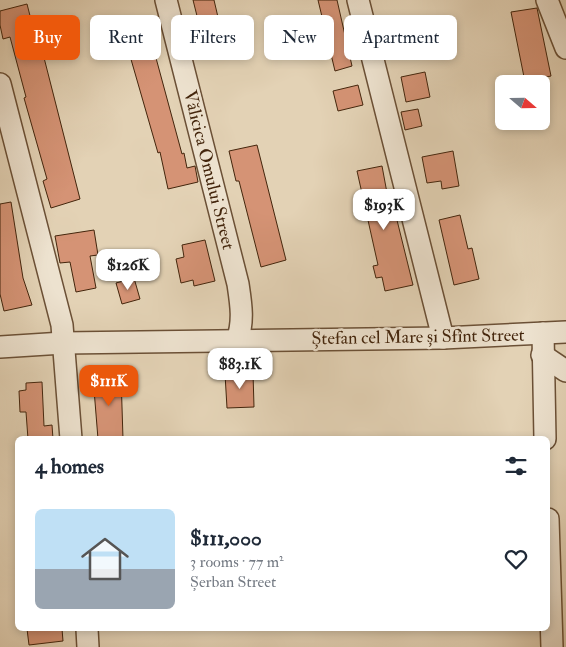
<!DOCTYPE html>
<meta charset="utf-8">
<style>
:root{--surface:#fff;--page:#f2f2f3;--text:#1f2937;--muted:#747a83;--line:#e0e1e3;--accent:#ea580c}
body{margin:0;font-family:"IM FELL Double Pica",serif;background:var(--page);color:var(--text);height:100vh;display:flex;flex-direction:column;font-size:19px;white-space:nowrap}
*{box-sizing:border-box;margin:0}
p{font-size:16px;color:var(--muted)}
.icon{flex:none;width:28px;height:28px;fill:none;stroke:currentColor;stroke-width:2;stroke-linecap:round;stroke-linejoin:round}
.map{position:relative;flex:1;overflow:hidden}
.sheet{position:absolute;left:15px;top:436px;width:535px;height:195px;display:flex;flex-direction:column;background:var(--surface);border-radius:8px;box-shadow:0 2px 8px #0003}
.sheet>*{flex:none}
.hud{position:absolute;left:15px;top:15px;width:536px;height:45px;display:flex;gap:10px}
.needle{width:32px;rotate:110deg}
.tools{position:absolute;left:495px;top:75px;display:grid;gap:10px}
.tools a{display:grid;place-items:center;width:55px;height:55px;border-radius:8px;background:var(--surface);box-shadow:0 2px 8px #0003;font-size:25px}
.price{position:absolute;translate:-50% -42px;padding:0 11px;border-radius:10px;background:#fff;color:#222;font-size:16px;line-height:32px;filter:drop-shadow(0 1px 2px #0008)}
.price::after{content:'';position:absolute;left:50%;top:30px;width:15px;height:11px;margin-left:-8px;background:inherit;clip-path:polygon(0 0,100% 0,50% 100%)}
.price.selected{background:var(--accent);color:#fff}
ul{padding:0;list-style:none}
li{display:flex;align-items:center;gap:15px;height:125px;padding:0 20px}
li+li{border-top:1px solid var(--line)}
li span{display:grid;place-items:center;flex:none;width:140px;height:100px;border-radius:8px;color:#555}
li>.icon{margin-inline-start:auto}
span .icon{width:60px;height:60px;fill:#fffc;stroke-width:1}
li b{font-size:21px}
h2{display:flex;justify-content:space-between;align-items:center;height:60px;padding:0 20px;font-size:21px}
.tag{padding:0 18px;border-radius:8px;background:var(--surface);box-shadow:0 2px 8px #0003;font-size:18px;line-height:45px}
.tag.selected{background:var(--accent);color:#fff}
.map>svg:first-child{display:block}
.building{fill:#d59375;stroke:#43250c}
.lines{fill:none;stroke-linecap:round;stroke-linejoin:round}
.minor-casing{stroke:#6b5036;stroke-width:24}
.minor{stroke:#ede2cf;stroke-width:21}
.labels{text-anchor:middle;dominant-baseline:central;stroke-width:5;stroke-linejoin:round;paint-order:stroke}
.street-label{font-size:18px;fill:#43250c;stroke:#ede2cf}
</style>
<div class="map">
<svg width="566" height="647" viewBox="0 0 566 647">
<rect width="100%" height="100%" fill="#e3d2b5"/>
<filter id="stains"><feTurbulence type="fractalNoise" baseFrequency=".004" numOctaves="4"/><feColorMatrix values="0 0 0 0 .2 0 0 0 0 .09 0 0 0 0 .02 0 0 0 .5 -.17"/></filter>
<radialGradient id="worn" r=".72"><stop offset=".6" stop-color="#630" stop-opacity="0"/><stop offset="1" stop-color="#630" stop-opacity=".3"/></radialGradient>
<g class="building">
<path d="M193,0H214L224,43L201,48L195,21L198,20Z"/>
<path d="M318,0H337L352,66L335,71Z"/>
<path d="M27,4L37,43L40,42L80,199L51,208L43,181L47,179L24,98L26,97L10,37L3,39L0,25V11Z"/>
<path d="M537,8L551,76L525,82L511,12Z"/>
<path d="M413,21L420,48L397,55L390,27Z"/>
<path d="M150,28L156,58L182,154L184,153L187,168L195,166L198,182L168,189L160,152L158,153L124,35Z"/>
<path d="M425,72L430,97L406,102L401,77Z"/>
<path d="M358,85L363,105L338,111L333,91Z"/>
<path d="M418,109L422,126L405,130L401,112Z"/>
<path d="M257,145L286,260L261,267L239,181H236L229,151Z"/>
<path d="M453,151L459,186L442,189L441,181L427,183L422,157Z"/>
<path d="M382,166L390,209L394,208L413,285L385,291L382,277L376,278L373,266L378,265L357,171Z"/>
<path d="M11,202L23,278L32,305L4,311L0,294V204Z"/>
<path d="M460,215L468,249L472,248L479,279L454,285L439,220Z"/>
<path d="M94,230L98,255L90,256L96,288L76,292L70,262L60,263L55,236Z"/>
<path d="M205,240L215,281L194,286L193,280L181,283L176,259L184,257L182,245Z"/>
<path d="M134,278L140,299L122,304L116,283Z"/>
<path d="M253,373L254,407L227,408L225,374Z"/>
<path d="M121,375L123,439H98L93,377Z"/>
<path d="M42,382L44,426L52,425L53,439H28L26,412H20L19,391L26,390V383Z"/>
<path d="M27,629H62L63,641L29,645Z"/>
</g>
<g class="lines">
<g class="minor-casing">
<g id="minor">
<path d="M166,0L238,284C241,304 244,321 237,341"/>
<path d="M358,0L443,338"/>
<path d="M547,0L566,48"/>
<path d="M0,84L62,325L71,439"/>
<path d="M543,333L545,439"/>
<path d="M0,347L63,343L443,338L566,332"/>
<path d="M542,355L566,371"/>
<path d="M548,519L552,647"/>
<path d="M87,629L88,647"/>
</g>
</g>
<use href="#minor" class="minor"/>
</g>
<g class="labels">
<g class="street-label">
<text transform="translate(209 170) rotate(76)">Vălicica Omului Street</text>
<text transform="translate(418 337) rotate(-1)">Ștefan cel Mare și Sfînt Street</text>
</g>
</g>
<rect width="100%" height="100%" filter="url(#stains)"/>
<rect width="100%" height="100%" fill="url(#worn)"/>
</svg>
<div class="tools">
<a><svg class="needle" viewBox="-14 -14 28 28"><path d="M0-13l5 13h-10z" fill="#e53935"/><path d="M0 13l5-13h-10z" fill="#747a83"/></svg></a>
</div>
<b class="price" style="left:384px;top:231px">$193K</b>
<b class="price" style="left:128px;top:291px">$126K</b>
<b class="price" style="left:240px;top:390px">$83.1K</b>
<b class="price selected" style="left:109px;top:407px">$111K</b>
<div class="hud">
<a class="tag selected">Buy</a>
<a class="tag">Rent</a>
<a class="tag">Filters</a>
<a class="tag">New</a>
<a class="tag">Apartment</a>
</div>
<section class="sheet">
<h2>4 homes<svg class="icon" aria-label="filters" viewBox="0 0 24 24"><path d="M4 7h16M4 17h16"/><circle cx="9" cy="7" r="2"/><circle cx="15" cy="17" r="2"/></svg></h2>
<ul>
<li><span style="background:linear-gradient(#bfe0f5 60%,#9aa5b1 0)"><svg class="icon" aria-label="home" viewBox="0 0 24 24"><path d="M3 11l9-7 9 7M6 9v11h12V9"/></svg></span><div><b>$111,000</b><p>3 rooms · 77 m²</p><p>Șerban Street</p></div><svg class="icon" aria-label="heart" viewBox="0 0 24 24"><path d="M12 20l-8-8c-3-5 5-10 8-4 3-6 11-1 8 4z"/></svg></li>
</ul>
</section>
</div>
